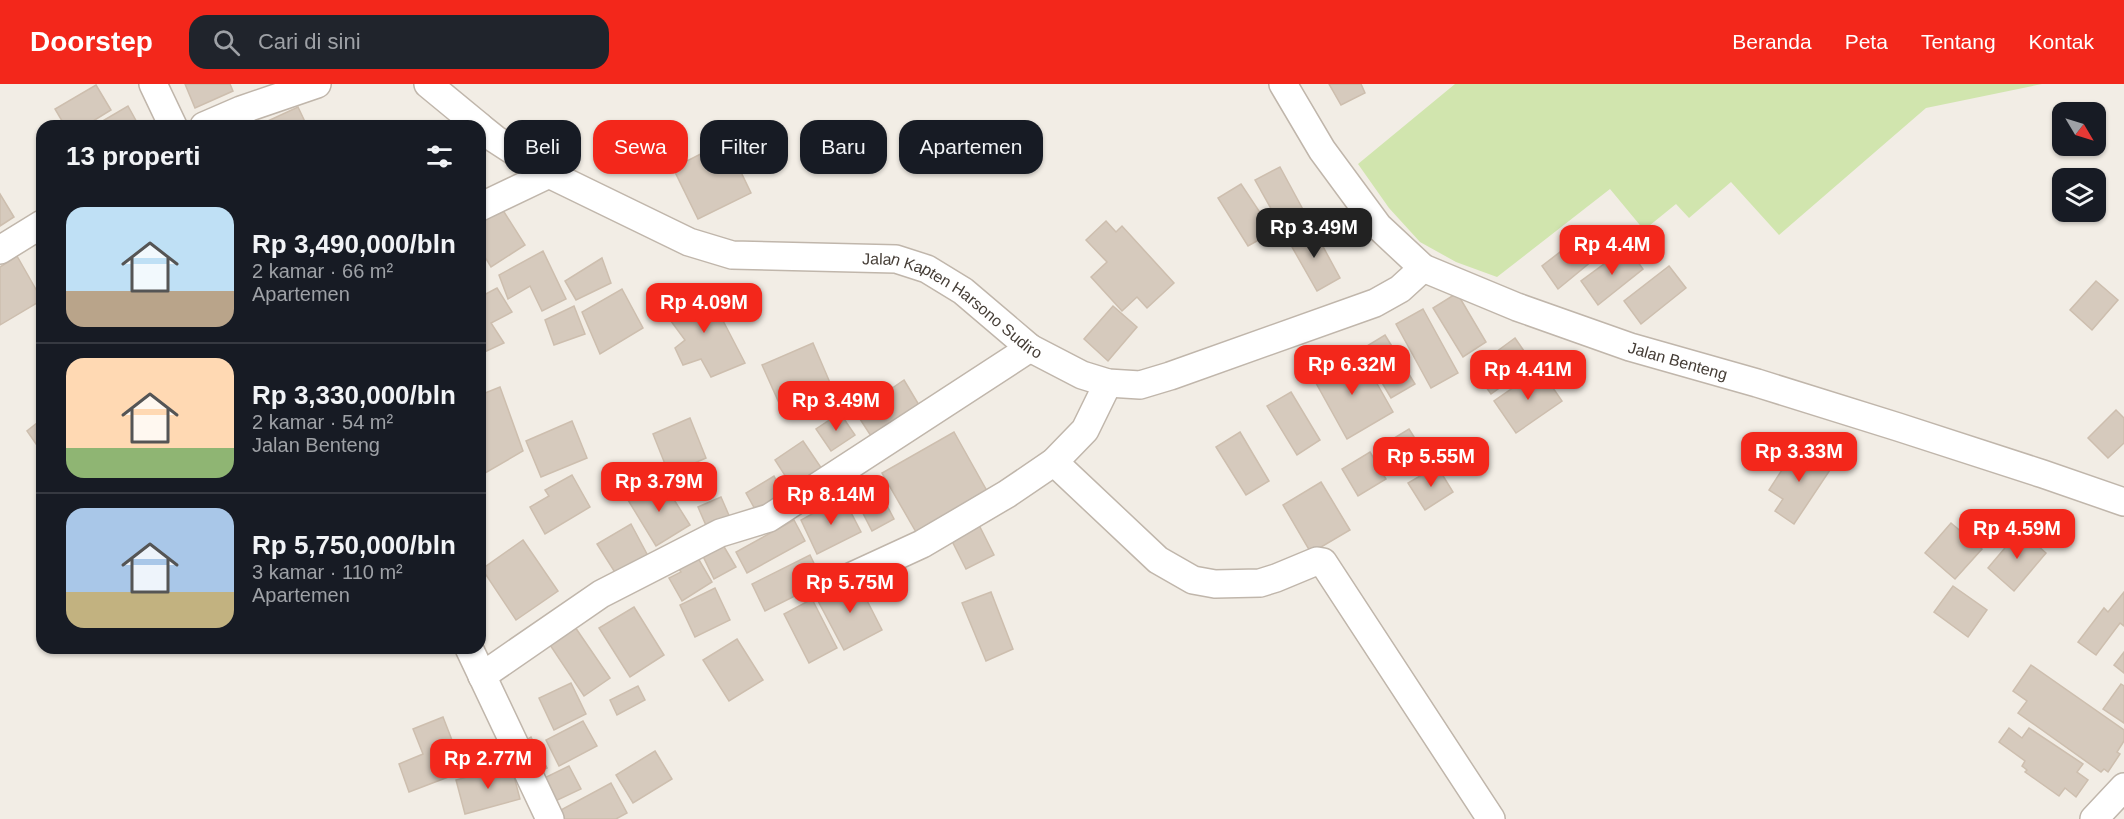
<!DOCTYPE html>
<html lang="id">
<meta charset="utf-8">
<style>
:root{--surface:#171b24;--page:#20242c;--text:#f1f3f6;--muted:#9ea1a6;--line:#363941;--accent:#f3271b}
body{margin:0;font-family:Helvetica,sans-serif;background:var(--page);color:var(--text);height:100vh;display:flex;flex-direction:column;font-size:22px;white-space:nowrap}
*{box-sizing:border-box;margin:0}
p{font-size:20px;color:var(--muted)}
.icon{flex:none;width:33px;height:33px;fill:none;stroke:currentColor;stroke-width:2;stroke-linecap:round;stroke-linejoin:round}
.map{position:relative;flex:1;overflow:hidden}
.details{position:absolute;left:36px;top:36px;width:450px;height:534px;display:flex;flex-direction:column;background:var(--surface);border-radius:18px;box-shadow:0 2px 4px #0004}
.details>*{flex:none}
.guide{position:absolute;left:504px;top:36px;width:570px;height:54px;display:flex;gap:12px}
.needle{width:39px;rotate:128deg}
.fabs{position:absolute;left:2052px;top:18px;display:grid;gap:12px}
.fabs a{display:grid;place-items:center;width:54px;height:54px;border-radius:12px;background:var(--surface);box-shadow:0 2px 4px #0004;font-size:30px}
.price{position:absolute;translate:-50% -51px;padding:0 14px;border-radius:12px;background:var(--accent);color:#fff;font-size:20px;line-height:39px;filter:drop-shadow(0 2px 3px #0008)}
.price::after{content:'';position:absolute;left:50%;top:36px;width:18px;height:14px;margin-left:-9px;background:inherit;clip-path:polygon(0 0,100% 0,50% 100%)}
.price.current{background:#222;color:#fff}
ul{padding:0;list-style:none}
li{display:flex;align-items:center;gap:18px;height:150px;padding:0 30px}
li+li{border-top:2px solid var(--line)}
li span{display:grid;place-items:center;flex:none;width:168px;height:120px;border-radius:18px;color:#555}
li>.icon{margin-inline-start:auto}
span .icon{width:72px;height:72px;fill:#fffc;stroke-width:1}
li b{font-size:26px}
h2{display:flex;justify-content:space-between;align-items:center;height:72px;padding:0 30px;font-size:26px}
.pill{padding:0 21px;border-radius:18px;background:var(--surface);box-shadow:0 2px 4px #0004;font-size:21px;line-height:54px}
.pill.current{background:var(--accent);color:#fff}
header{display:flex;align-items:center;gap:36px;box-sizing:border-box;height:84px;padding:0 30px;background:var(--accent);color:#fff}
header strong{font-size:28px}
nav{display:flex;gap:33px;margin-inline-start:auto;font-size:21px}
.search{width:420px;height:54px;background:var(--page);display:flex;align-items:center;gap:15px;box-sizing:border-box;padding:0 21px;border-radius:18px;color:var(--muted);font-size:22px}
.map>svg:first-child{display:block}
.green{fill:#d1e5ae}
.building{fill:#d6cabd;stroke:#cdbeae;stroke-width:1.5}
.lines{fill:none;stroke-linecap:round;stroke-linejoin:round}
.street-casing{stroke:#c0b6ab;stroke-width:30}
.street{stroke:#fff;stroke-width:27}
.labels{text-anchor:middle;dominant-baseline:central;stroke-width:5;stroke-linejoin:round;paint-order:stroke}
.street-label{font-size:16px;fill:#443c35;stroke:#fff}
</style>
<header>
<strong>Doorstep</strong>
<div class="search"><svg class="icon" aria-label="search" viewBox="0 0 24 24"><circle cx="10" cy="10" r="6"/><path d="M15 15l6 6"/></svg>Cari di sini</div>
<nav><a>Beranda</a><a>Peta</a><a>Tentang</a><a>Kontak</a></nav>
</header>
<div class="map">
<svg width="2124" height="735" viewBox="0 0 2124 735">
<rect width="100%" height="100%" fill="#f2ede5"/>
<path class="green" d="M1455,0H2042L1926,24L1779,151L1731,98L1689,134L1676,120L1644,146L1610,105L1497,193L1456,178L1420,158L1389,124L1358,80Z"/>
<g class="building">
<path d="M185,0H230L233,7L195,24Z"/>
<path d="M1329,0H1361L1365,9L1341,21Z"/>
<path d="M96,1L111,26L85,42H65L55,25Z"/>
<path d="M128,22L139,42H94Z"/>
<path d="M298,23L307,42H257Z"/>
<path d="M726,57L751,109L698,135L673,84Z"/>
<path d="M1280,83L1307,133L1283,146L1255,96Z"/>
<path d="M1241,100L1273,148L1248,162L1218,114Z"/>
<path d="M0,110L14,133L0,142Z"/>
<path d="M499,120L525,161L491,183L480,165V131Z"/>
<path d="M1106,137L1116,148L1122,142L1174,199L1147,224L1137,213L1122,227L1091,193L1107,178L1086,156Z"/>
<path d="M1313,144L1340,194L1317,207L1288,156Z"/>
<path d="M1587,147L1603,168L1558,205L1542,182Z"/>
<path d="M1627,163L1643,185L1598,221L1581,197Z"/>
<path d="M543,167L566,215L542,227L530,202L508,215L499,191Z"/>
<path d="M17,172L42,216L0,241V183Z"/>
<path d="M602,174L611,199L576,216L565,197Z"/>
<path d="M1669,182L1686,204L1641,240L1624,217Z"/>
<path d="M2096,197L2118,216L2092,246L2070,226Z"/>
<path d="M497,204L512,228L491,239L504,259L480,270V213Z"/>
<path d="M706,204L745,279L711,293L701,275L683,281L675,264L685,256L662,225Z"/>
<path d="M622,205L643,244L600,270L582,228Z"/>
<path d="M1457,209L1486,258L1463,273L1433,224Z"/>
<path d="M574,222L585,250L554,261L545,236Z"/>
<path d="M1113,222L1137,243L1108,277L1084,255Z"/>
<path d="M1423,225L1458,289L1431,304L1396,240Z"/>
<path d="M1385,251L1415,300L1391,314L1362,265Z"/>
<path d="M1515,254L1533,280L1491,310L1473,285Z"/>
<path d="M813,259L834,308L784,330L762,281Z"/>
<path d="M1362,273L1393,328L1347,355L1311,290L1337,276L1342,285Z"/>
<path d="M1540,285L1562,317L1516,349L1494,317Z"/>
<path d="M904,296L919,321L871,352L856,329Z"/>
<path d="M500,303L523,367L480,392V311Z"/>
<path d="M1291,308L1320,356L1297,371L1267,322Z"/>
<path d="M2116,326L2124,334V359L2108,374L2088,354Z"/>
<path d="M840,329L855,351L831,367L816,345Z"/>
<path d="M690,334L706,374L669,390L653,350Z"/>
<path d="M42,335V366L41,367L27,347Z"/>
<path d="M572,337L587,374L541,393L526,357Z"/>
<path d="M1409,345L1426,372L1397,389L1381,362Z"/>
<path d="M954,348L987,407L916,448L882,389Z"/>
<path d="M1240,348L1269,397L1246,411L1216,363Z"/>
<path d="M803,357L822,385L793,404L775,376Z"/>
<path d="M1798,361L1832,383L1794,440L1775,427L1783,415L1769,406Z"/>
<path d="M1370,368L1386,395L1358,412L1342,385Z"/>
<path d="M1437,382L1453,408L1425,426L1408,399Z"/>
<path d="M572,391L590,423L545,450L530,423L549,412L545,406Z"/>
<path d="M774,392L784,411L756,427L746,409Z"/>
<path d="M872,393L894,435L872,447L850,404Z"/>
<path d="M661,395L690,441L656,462L628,416Z"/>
<path d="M1321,398L1350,446L1311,469L1283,421Z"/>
<path d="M721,413L731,436L708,446L698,423Z"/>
<path d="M843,413L861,448L817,470L801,436Z"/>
<path d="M794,436L805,457L747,489L736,468Z"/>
<path d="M1951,439L1982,465L1955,495L1925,469Z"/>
<path d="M631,440L648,472L616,490L597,460Z"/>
<path d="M979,441L994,471L966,485L951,455Z"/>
<path d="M2020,446L2046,469L2014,507L1988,484Z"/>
<path d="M523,456L558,507L516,536L482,485Z"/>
<path d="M720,456L736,483L714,495L700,466Z"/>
<path d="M695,469L712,498L682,517L669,494L681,488L676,480Z"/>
<path d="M810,471L823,498L765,527L752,500Z"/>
<path d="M856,495L882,546L844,566L817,515Z"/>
<path d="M1953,502L1987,526L1968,553L1934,528Z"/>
<path d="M715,504L730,536L695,553L680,521Z"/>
<path d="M991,508L1013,565L986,577L962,519Z"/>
<path d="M2124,508V542L2120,539L2096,571L2078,558L2104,524L2108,528Z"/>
<path d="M812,515L837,564L809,579L784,530Z"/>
<path d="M634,523L664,571L630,593L599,544Z"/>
<path d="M575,543L610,594L584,612L550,561Z"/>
<path d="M737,555L763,596L729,617L703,576Z"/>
<path d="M2124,568V589L2114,581Z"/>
<path d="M2031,581L2124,646V657L2117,668L2120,670L2108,688L2104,685L2101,688L2018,629L2027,617L2013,607Z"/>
<path d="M571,599L586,630L554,646L539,614Z"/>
<path d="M2121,600L2124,602V639L2103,625Z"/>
<path d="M638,602L645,616L617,631L610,616Z"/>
<path d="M443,633L464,687L409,708L399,680L423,670L413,645Z"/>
<path d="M583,637L597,662L559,682L546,656Z"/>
<path d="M2009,644L2022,654L2029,644L2083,680L2077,688L2088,696L2076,713L2065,704L2059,712L2025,688L2027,686L2022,682L2025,677L1999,658Z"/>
<path d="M531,653L547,684L538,689L523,658Z"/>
<path d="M655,667L672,695L633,719L616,691Z"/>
<path d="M511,681L520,715L465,730L456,696Z"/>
<path d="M569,682L581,705L549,720L538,697Z"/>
<path d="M611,699L627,729L616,735H564L559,727Z"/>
</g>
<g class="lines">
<g class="street-casing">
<g id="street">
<path d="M153,0L173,42"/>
<path d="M428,0L479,42"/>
<path id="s1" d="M1283,0L1322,66L1378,142L1423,184L1517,223L1630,263L1757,299L1898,343L2043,390L2124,418"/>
<path d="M204,42L241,26L317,0"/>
<path id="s2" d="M480,43L495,55L549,90L689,158L732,171L896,175L927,185L963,207L1030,264L1082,291L1108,299L1140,301L1170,292L1375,219L1400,205L1423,184"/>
<path d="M480,123L549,90"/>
<path d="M0,166L42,140"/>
<path d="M1054,378L1158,476L1193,496L1215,500L1260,499L1276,494L1317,477L1323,478L1491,735"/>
<path d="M835,500L922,460L1007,410L1054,378L1085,346L1108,299"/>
<path d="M469,564L550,735"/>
<path d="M482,592L601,510L720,449L769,434L1030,264"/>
<path d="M2094,735L2124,703"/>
</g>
</g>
<use href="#street" class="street"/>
</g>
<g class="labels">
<g class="street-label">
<text stroke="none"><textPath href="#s2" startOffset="519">Jalan Kapten Harsono Sudiro</textPath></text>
<text stroke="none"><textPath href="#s1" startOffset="504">Jalan Benteng</textPath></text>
</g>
</g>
</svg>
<div class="fabs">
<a><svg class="needle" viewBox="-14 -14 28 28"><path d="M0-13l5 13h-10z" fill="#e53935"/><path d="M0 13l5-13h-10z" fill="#9ea1a6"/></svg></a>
<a><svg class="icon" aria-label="layers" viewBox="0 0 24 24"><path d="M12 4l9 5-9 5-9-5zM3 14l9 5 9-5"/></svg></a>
</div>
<b class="price current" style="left:1314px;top:175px">Rp 3.49M</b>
<b class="price" style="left:1612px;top:192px">Rp 4.4M</b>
<b class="price" style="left:704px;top:250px">Rp 4.09M</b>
<b class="price" style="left:1352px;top:312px">Rp 6.32M</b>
<b class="price" style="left:1528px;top:317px">Rp 4.41M</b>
<b class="price" style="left:836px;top:348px">Rp 3.49M</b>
<b class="price" style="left:1799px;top:399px">Rp 3.33M</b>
<b class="price" style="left:1431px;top:404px">Rp 5.55M</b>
<b class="price" style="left:659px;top:429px">Rp 3.79M</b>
<b class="price" style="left:831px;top:442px">Rp 8.14M</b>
<b class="price" style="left:2017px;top:476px">Rp 4.59M</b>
<b class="price" style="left:850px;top:530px">Rp 5.75M</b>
<b class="price" style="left:488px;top:706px">Rp 2.77M</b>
<div class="guide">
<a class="pill">Beli</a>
<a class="pill current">Sewa</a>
<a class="pill">Filter</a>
<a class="pill">Baru</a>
<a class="pill">Apartemen</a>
</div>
<section class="details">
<h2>13 properti<svg class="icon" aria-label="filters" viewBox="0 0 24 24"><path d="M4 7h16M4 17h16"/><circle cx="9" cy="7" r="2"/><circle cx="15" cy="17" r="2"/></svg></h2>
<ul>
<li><span style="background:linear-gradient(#bfe0f5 70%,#b9a48a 0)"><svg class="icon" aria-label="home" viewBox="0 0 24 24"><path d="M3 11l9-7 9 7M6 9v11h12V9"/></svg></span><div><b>Rp 3,490,000/bln</b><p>2 kamar · 66 m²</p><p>Apartemen</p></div></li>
<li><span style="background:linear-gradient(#ffd9b3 75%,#8fb573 0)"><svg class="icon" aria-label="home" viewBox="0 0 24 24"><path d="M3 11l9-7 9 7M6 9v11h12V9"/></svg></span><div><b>Rp 3,330,000/bln</b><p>2 kamar · 54 m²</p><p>Jalan Benteng</p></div></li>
<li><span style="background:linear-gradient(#a9c7e8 70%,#c2b280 0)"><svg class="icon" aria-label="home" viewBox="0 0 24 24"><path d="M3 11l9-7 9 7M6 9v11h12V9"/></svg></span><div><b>Rp 5,750,000/bln</b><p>3 kamar · 110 m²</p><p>Apartemen</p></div></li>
</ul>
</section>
</div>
